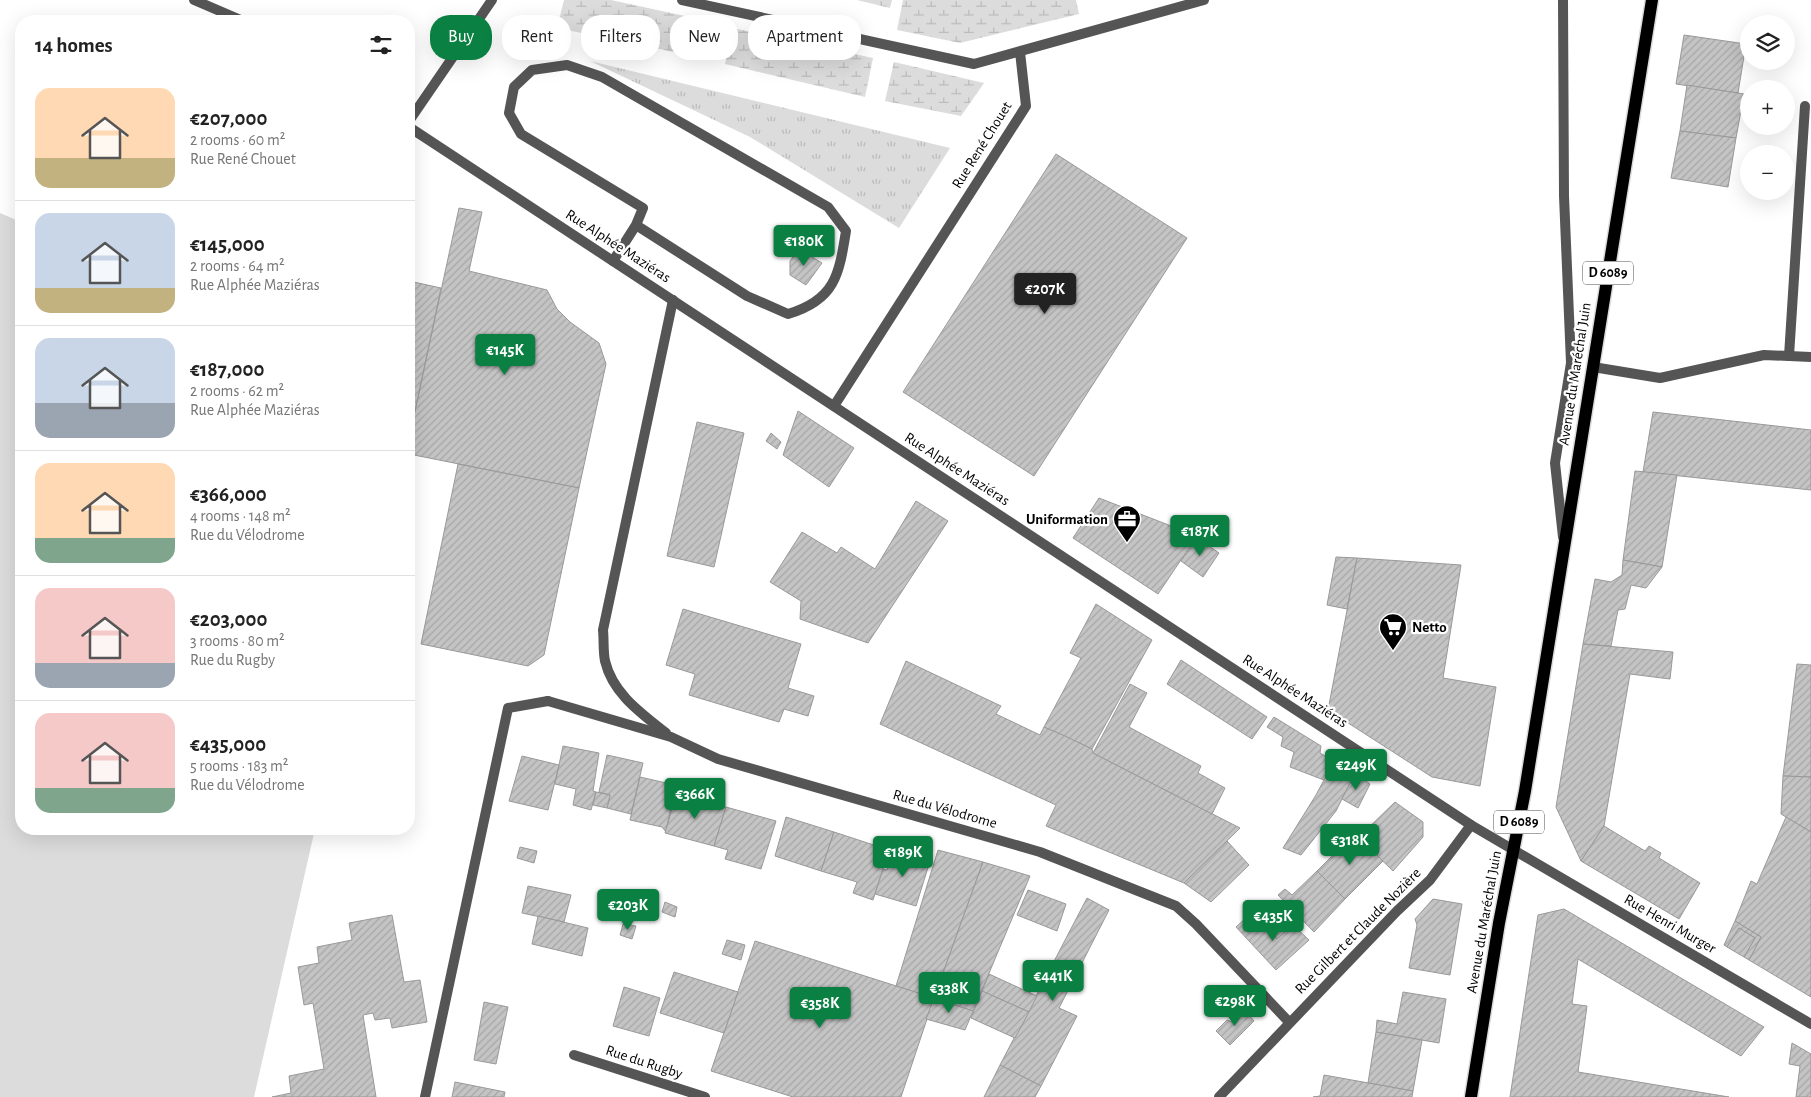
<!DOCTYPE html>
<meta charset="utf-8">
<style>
:root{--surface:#fff;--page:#f2f2f2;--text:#222;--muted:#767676;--line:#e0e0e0;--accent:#0b8043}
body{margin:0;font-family:"Alegreya Sans",sans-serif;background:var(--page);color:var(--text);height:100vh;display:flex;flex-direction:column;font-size:19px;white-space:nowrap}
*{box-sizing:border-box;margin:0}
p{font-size:16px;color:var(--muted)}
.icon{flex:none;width:28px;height:28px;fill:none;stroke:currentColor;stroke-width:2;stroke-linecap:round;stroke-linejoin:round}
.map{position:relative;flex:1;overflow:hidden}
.details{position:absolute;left:15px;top:15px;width:400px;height:820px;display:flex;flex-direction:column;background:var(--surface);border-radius:20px;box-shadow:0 5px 20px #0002}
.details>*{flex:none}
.hud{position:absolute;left:430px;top:15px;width:475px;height:45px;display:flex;gap:10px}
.tools{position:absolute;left:1740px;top:15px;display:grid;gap:10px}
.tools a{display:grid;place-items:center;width:55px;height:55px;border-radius:50%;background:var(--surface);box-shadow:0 5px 20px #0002;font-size:25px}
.price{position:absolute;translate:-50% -42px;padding:0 11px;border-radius:5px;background:var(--accent);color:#fff;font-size:16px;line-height:32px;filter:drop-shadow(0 1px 2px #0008)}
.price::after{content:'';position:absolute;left:50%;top:30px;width:15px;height:11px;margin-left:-8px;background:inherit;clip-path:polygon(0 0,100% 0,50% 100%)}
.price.active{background:#222;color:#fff}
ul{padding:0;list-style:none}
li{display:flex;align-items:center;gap:15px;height:125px;padding:0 20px}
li+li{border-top:1px solid var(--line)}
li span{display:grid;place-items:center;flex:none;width:140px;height:100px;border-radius:15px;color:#555}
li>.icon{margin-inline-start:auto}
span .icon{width:60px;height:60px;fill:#fffc;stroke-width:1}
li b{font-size:21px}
h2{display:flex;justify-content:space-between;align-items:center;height:60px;padding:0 20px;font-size:21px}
.chip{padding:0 18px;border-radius:20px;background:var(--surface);box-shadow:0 5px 20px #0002;font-size:18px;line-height:45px}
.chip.active{background:var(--accent);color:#fff}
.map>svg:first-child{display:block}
.grass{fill:url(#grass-tufts)}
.wetland{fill:url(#wetland-marsh)}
.park{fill:#dcdcdc}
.building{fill:url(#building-hatch);stroke:#999}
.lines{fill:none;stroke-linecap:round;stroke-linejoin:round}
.primary-casing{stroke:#dbdbdb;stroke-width:15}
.lane{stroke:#555;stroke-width:10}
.street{stroke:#555;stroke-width:10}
.primary{stroke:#000;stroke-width:12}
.labels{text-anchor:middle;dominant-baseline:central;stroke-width:4.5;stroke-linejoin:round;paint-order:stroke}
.shield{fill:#fff;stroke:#4c4c4c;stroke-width:1}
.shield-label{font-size:14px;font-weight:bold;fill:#000}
.street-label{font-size:15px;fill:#000;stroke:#fff}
.poi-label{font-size:15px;font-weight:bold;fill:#000;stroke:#fff;text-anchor:end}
</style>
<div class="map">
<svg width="1811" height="1097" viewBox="0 0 1811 1097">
<defs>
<pattern id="grass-tufts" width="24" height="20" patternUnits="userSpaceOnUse" patternTransform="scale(1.25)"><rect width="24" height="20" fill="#dcdcdc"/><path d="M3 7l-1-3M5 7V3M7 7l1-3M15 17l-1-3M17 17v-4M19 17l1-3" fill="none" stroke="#bbb"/></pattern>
<pattern id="wetland-marsh" width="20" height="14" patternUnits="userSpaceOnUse" patternTransform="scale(1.25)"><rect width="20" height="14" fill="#dcdcdc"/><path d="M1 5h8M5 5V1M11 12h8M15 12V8" fill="none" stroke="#bbb"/></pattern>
<pattern id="building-hatch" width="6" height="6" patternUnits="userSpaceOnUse" patternTransform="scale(1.25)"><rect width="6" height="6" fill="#c4c4c4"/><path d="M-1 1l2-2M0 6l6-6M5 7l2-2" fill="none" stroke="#a7a7a7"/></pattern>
</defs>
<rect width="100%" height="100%" fill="#fff"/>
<path class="grass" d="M590,61L950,148L899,228L750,137Z"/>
<g class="wetland">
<path d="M564,0H611L717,23L708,59L557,28Z"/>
<path d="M857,0H892L890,8Z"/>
<path d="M903,0H1076L1079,14L960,43L897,30Z"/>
<path d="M733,28L873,58L865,97L725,64Z"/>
<path d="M894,62L984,83L961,116L885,101Z"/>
</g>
<path class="park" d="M0,213L21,222V829H315L254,1097H0Z"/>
<g class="building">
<path d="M1684,35L1746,44L1738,93L1676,84Z"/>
<path d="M1687,85L1744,94L1736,138L1680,131Z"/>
<path d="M1680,131L1736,138L1728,187L1671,178Z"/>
<path d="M1056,154L1187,238L1034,476L903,392Z"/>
<path d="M459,208L482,212L469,271L547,290L557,309L570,322L599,343L606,364L579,488L409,454V438Z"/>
<path d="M799,249L822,263L806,285L790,275V261Z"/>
<path d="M409,281L441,288L411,430L409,429Z"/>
<path d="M798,411L854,448L829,487L783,455Z"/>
<path d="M1653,412L1811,430V490L1643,472Z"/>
<path d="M697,422L744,433L714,567L667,556Z"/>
<path d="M771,433L781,442L777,449L766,441Z"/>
<path d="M458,464L579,488L544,655L528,666L421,644Z"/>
<path d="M1635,471L1677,475L1662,567L1623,560Z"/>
<path d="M1099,498L1197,536L1158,594L1073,538Z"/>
<path d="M916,501L948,521L868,643L800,619L801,601L770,582L802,532L837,553L841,547L875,569Z"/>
<path d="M1197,538L1219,553L1203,577L1181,561Z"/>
<path d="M1336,557L1357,558L1347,609L1327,605Z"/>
<path d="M1357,558L1461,565L1443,678L1496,687L1480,786L1432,777L1328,710Z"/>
<path d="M1623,560L1662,567L1646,588L1631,585L1625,609L1618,610L1611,646L1583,644L1595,579L1611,582L1622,575Z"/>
<path d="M1096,604L1152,640L1092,749L1044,727L1081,658L1070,653Z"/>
<path d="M683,609L801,644L788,688L814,696L808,716L784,709L779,722L689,695L695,674L666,665Z"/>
<path d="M1583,644L1673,652L1670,679L1630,674L1604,826L1581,861L1556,807Z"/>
<path d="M1181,660L1267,717L1252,739L1167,684Z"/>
<path d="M906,661L1001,706L996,714L1040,735L1044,727L1065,736L1092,749L1093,753L1240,828L1184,883L1046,826L1056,805L880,724Z"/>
<path d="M1797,664L1811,665V777L1783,776Z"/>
<path d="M1130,684L1147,693L1129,727L1201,766L1198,773L1225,788L1212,814L1093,753Z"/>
<path d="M1274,717L1321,746L1320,753L1334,761L1324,780L1290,767L1294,752L1281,746L1283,737L1267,727Z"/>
<path d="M563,746L599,753L593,791L596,792L591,810L573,805L576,789L555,784Z"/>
<path d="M607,755L643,763L631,814L607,808L610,795L599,792Z"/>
<path d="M522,756L559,765L548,810L509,801Z"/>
<path d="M1334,761L1355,773L1336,811L1301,855L1283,848L1316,795Z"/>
<path d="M1355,773L1370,784L1358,808L1342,799Z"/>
<path d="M1783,776L1811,777V832L1781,814Z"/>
<path d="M640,777L675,785L666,832L662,827L630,820Z"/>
<path d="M596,792L610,795L607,808L593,805Z"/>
<path d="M674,794L676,795L666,832Z"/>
<path d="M676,795L726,807L714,846L665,833Z"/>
<path d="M1395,802L1423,822V837L1393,871L1354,833L1357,829L1363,833Z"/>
<path d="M726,807L776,821L761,869L725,859L728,850L714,846Z"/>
<path d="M786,817L834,832L821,871L775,856Z"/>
<path d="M1786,817L1811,832V997L1749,960L1761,937L1735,921L1751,881L1757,884Z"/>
<path d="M1604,826L1645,851L1649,846L1661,853L1659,858L1700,883L1679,919L1581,861Z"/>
<path d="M1351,830L1383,861L1345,899L1317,871L1349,839L1346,836Z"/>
<path d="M834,832L889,850L873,900L853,893L857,882L821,871Z"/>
<path d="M1227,841L1249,865L1211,902L1184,883Z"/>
<path d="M520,847L537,851L534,863L517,858Z"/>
<path d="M894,850L930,861L916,906L875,894L883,869L887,870Z"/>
<path d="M938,850L983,862L934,998L896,986Z"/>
<path d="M983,862L1030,876L973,1011L934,998Z"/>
<path d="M1317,871L1345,899L1314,932L1278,895L1285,889L1292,895Z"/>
<path d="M528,886L571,895L564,922L522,913Z"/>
<path d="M1028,890L1066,904L1057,931L1017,915Z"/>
<path d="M1087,898L1109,910L1059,1008L1077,1016L1041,1086L1000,1065Z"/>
<path d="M1433,899L1462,904L1450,975L1409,968L1417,925L1415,919Z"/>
<path d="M665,902L677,907L675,917L662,912Z"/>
<path d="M1564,909L1764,1027L1741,1056L1578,959L1572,1004L1587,1006L1578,1072L1729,1097H1510L1538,915Z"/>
<path d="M392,915L404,982L420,980L427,1022L392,1028L390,1018L375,1020L373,1013L363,1015L376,1097H272L291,1093L289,1076L324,1069L313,1003L304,1005L298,967L319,963L317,947L352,940L349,923Z"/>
<path d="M1275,915L1288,929L1277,939L1264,925Z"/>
<path d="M538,916L588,928L582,956L532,944Z"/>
<path d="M1247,917L1258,930L1264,925L1277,939L1293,925L1309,940L1276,970L1236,927Z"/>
<path d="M1735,921L1761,937L1749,960L1744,957L1755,938L1739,928L1727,947L1724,945Z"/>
<path d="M623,924L636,926L632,939L620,935Z"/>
<path d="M1739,928L1755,938L1744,957L1727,947Z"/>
<path d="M727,940L745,945L741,960L722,954Z"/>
<path d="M755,941L934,998L901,1097H793L711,1071Z"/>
<path d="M674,972L738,992L724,1033L660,1013Z"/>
<path d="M989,974L1037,996L1029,1012L982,991Z"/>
<path d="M624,987L660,998L649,1036L613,1026Z"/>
<path d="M982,991L1029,1012L1015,1038L971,1018Z"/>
<path d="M1403,992L1446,999L1439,1043L1376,1032L1377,1020L1397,1024Z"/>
<path d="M934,998L973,1011L965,1030L926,1019Z"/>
<path d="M484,1002L508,1007L496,1064L474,1060Z"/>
<path d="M1244,1009L1254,1021L1230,1045L1216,1031L1227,1020L1232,1022Z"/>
<path d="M1376,1032L1422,1040L1413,1091L1368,1083Z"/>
<path d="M1792,1043L1811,1054V1097H1796L1800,1066L1789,1064Z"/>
<path d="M1000,1065L1041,1086L1035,1097H984Z"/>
<path d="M1324,1075L1413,1091L1412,1097H1313L1320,1096Z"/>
<path d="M455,1082L505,1092L504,1097H452Z"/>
</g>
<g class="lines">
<g class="primary-casing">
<path id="primary" d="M1471,1097L1499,923L1525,791L1652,0"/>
</g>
<g class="lane">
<path d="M1563,0L1564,196L1571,363L1555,463L1563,537"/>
<path d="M613,261L636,225L747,296L788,314C835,300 839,275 846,231L828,207L602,77L567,65L532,70L514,87L509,113L521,134L643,208L636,225"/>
<path d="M1789,356L1805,106"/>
<path d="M1593,367L1660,378L1764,355L1811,357"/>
<path d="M425,1097L508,708L548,701"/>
</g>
<g class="street">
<path d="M194,0L243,21"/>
<path d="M682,0L974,64L1204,0"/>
<path d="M409,121L492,0"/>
<path d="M409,127L1471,825L1811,1024"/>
<path d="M834,406L1026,106L1020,52"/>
<path d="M548,701L671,737L718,759L1040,852L1176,906L1196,924L1289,1022"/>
<path d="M666,733C641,713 613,694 605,661C603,651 604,640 603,630L673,300"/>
<path d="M574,1055L705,1097"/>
<path d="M1219,1097L1397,911L1430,880L1471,825"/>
</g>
<use href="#primary" class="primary"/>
</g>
<defs>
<g id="office-pin" transform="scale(1.4375)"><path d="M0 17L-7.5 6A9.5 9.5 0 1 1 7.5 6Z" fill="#000" stroke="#fff"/><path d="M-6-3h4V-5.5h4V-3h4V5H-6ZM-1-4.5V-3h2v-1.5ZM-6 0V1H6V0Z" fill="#fff"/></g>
<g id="supermarket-pin" transform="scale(1.4375)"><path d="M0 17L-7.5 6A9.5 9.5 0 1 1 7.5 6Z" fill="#000" stroke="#fff"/><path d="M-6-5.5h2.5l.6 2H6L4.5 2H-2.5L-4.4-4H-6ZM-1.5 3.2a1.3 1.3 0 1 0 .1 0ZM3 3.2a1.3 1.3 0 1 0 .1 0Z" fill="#fff"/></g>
</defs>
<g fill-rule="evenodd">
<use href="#office-pin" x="1127" y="519"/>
<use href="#supermarket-pin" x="1393" y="627"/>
</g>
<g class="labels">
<g class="shield">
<rect x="1583" y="261.5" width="50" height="23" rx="4"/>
<rect x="1494" y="810.5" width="50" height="23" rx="4"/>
</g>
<g class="shield-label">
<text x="1608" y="273">D 6089</text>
<text x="1519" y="822">D 6089</text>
</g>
<g class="street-label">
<text transform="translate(982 145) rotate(-58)">Rue René Chouet</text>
<text transform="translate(618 246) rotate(33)">Rue Alphée Maziéras</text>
<text transform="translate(1575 374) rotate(-81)">Avenue du Maréchal Juin</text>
<text transform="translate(957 469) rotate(33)">Rue Alphée Maziéras</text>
<text transform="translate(1295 691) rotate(33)">Rue Alphée Maziéras</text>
<text transform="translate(945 809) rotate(16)">Rue du Vélodrome</text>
<text transform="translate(1484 922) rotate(-80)">Avenue du Maréchal Juin</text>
<text transform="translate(1670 924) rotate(30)">Rue Henri Murger</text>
<text transform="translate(1358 931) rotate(-45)">Rue Gilbert et Claude Nozière</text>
<text transform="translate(644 1062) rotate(18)">Rue du Rugby</text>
</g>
<g class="poi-label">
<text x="1108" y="519">Uniformation</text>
<text x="1412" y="627" text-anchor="start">Netto</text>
</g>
</g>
</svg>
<div class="tools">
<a><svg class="icon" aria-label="layers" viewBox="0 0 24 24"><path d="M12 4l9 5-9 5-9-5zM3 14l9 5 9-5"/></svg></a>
<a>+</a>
<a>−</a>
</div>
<b class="price" style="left:804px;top:267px">€180K</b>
<b class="price active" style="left:1045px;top:315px">€207K</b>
<b class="price" style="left:505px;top:376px">€145K</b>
<b class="price" style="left:1200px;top:557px">€187K</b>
<b class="price" style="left:1356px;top:791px">€249K</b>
<b class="price" style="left:695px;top:820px">€366K</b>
<b class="price" style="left:1350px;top:866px">€318K</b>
<b class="price" style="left:903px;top:878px">€189K</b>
<b class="price" style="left:628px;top:931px">€203K</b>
<b class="price" style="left:1273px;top:942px">€435K</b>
<b class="price" style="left:1053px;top:1002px">€441K</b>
<b class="price" style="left:949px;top:1014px">€338K</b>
<b class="price" style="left:1235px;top:1027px">€298K</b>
<b class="price" style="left:820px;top:1029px">€358K</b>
<div class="hud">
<a class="chip active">Buy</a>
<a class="chip">Rent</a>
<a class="chip">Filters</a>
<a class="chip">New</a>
<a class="chip">Apartment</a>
</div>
<section class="details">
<h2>14 homes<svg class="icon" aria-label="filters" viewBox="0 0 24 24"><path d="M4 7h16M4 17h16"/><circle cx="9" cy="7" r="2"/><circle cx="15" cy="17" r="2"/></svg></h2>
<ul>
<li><span style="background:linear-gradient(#ffd9b3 70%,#c2b280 0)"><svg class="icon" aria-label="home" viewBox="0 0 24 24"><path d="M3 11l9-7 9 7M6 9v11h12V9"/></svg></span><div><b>€207,000</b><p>2 rooms · 60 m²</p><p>Rue René Chouet</p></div></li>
<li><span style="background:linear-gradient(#c9d6e8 75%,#c2b280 0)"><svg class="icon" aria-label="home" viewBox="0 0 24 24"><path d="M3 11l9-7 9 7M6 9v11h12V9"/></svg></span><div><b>€145,000</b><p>2 rooms · 64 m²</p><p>Rue Alphée Maziéras</p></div></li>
<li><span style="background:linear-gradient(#c9d6e8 65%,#9aa5b1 0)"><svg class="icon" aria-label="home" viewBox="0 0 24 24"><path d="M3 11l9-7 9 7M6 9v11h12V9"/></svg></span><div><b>€187,000</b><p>2 rooms · 62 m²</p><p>Rue Alphée Maziéras</p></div></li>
<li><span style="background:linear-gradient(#ffd9b3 75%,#7fa58c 0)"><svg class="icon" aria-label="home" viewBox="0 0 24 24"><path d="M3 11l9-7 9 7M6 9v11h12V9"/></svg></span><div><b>€366,000</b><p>4 rooms · 148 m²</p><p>Rue du Vélodrome</p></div></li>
<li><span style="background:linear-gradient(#f6c9c9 75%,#9aa5b1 0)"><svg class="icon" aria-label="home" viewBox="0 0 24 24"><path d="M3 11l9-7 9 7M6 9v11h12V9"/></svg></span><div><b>€203,000</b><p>3 rooms · 80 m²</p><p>Rue du Rugby</p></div></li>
<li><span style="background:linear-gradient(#f6c9c9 75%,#7fa58c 0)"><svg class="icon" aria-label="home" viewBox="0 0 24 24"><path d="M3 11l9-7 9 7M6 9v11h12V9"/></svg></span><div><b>€435,000</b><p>5 rooms · 183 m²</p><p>Rue du Vélodrome</p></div></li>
</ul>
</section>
</div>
